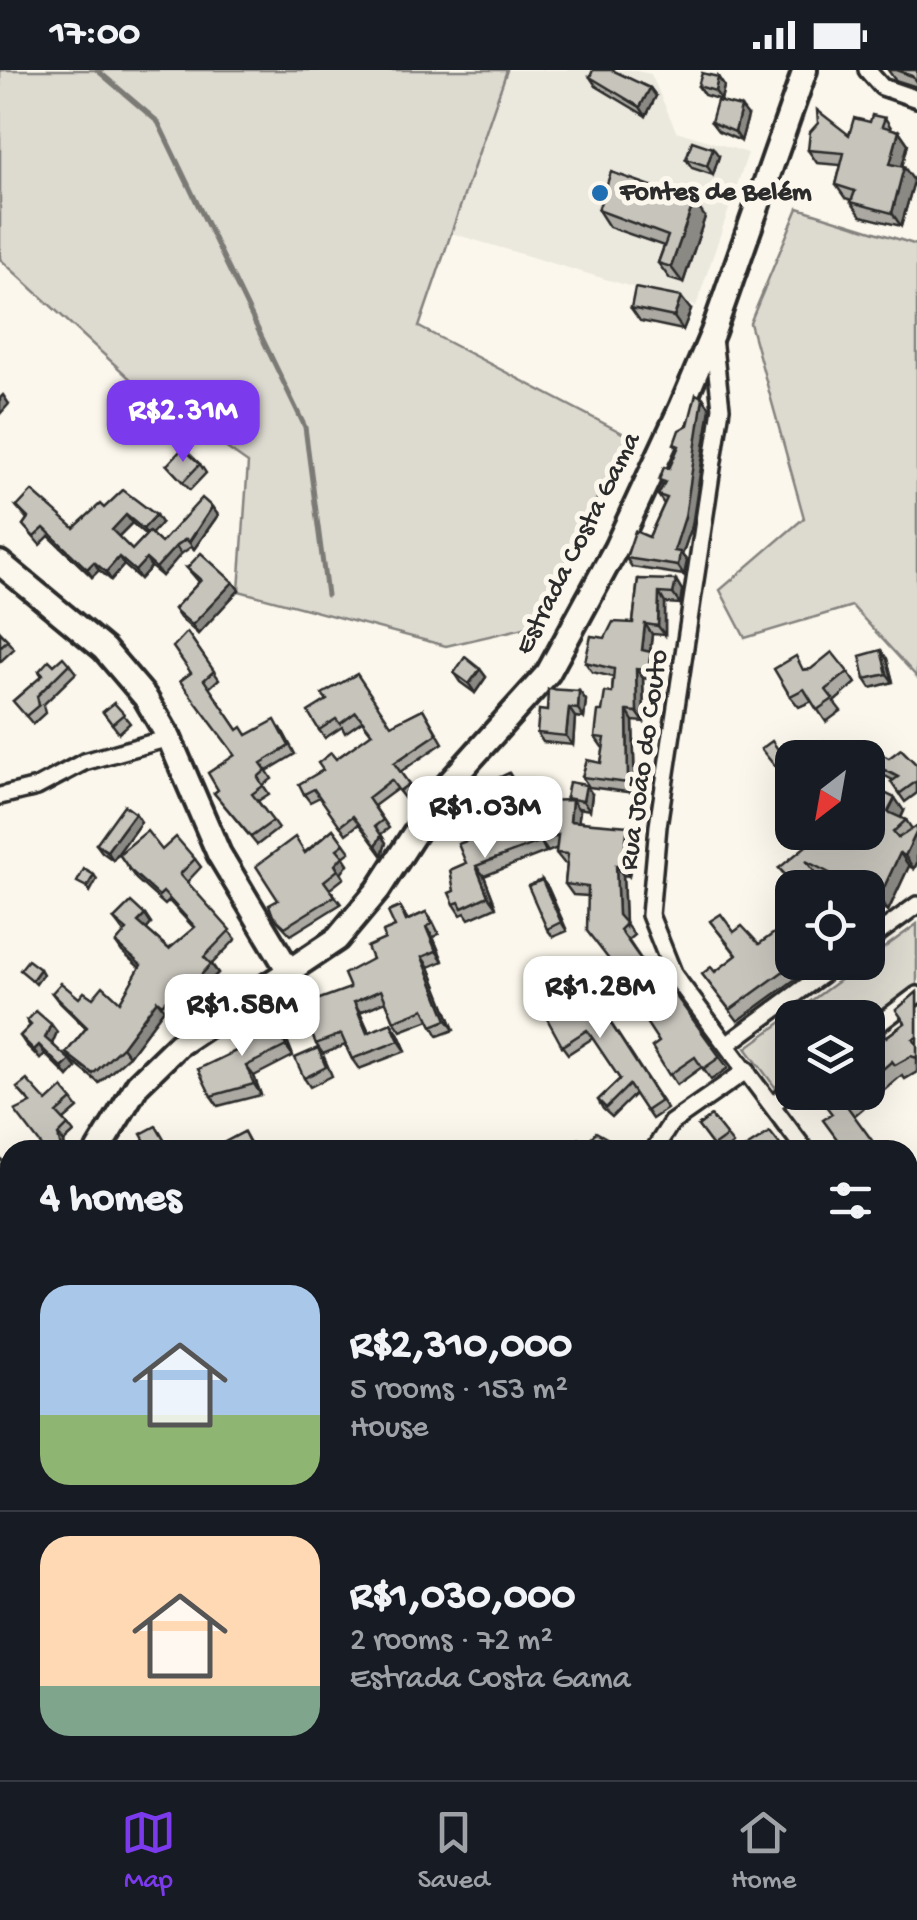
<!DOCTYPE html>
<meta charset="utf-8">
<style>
:root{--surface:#171b24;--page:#20242c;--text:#f1f3f6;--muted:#9ea1a6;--line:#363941;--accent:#7c3aed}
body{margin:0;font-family:"Gochi Hand",sans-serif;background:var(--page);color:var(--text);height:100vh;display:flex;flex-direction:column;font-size:38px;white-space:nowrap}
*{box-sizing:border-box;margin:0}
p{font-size:32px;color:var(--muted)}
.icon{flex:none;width:55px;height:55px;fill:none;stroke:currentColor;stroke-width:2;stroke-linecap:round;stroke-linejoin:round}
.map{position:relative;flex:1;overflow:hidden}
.panel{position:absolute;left:0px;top:1070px;width:918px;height:640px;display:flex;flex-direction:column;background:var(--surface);border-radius:30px 30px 0 0;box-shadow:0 10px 40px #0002}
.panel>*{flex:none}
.needle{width:65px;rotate:211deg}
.controls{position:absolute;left:775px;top:670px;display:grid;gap:20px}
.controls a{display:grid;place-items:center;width:110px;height:110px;border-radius:20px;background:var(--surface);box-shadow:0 10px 40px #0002;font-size:50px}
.price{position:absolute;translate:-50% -85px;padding:0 22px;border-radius:20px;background:#fff;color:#222;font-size:32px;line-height:65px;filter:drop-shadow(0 2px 5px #0008)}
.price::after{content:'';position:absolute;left:50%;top:60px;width:30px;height:22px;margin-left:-15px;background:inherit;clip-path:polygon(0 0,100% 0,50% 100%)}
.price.current{background:var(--accent);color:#fff}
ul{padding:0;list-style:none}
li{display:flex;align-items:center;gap:30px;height:250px;padding:0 40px}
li+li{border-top:2px solid var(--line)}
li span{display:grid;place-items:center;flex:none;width:280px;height:200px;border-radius:30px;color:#555}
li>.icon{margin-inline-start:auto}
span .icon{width:120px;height:120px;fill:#fffc;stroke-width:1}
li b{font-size:42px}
h2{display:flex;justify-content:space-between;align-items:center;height:120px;padding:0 40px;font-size:42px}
.status{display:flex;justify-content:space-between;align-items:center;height:70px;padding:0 50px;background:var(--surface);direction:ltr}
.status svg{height:28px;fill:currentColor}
.dock{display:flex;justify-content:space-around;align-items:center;height:140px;border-top:2px solid var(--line);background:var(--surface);font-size:28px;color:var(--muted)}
.dock a{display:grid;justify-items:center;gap:5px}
.dock .current{color:var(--accent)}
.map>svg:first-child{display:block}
.built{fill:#ebe8de}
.green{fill:#dddad0;stroke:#84827e;stroke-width:2.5}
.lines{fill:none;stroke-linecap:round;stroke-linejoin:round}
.stream{stroke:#7b7a75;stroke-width:5}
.street-casing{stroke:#2b2b2b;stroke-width:22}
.secondary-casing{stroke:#2b2b2b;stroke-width:30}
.street{stroke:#fbf7ec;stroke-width:15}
.secondary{stroke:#fbf7ec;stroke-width:22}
.wall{fill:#aba9a2;stroke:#2b2b2b;stroke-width:2.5;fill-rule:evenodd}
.shaded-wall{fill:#8b8984;stroke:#2b2b2b;stroke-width:2.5}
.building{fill:#c7c4bc;stroke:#2b2b2b;stroke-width:2.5}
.poi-dot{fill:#1f6fb2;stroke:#fbf7ec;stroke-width:4}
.labels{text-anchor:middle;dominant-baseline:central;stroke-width:10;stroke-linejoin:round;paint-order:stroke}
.poi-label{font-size:28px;font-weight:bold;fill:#2b2b2b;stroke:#fbf7ec;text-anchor:start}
.street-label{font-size:28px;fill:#2b2b2b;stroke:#fbf7ec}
</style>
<div class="status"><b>17:00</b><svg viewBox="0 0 49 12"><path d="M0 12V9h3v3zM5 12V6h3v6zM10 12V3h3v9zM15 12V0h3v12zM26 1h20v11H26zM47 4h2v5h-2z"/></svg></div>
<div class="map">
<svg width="917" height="1710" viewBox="0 0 917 1710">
<rect width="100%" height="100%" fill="#fbf7ec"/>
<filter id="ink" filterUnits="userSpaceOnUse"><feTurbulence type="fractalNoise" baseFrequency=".01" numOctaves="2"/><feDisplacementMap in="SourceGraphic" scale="20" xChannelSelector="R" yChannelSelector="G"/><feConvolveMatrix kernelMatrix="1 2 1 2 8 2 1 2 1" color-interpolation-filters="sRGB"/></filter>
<g filter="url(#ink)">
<path class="built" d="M507,0H631L651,4L676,61L748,83L696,236L451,163Z"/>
<g class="green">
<path d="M0,0H507L419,257L628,366L533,556L446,576L239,521L248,393L138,316L0,189Z"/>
<path d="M798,138L917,175V607L852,536L745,568L720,520L804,448L750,253Z"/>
<path d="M917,854V914L868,950L792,948V1004L775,1017L746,978Z"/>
<path d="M0,1502L10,1504V1682L0,1665Z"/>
<path d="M21,1700H182L189,1710H27Z"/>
</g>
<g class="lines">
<path class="stream" d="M97,0L158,52L305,357L327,525"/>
<g class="street-casing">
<g id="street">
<path d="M867,0L882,17L917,29"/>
<path d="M713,268L721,338L658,756L650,845L674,905L805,1080"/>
<path d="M0,726L37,717L84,692L169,668"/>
<path d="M868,871L917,835"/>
<path d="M868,962L917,925"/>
<path d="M728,974L839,892"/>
<path d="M772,1035L792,1019"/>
<path d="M654,1080L671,1053L747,1000"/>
<path d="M908,1336L917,1373"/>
<path d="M0,1687L12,1710"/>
<path d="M772,1700L787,1710"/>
<path d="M254,1710V1700"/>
</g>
</g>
<g class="secondary-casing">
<g id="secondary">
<path d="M0,493L104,579L145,627L169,668L219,784L289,901"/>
<path d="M98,1080L138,1014L178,975L337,869L378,820L442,721L548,603L616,478L681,338L713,262L805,0"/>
<path d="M908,1200L917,1199"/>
<path d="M0,1240L10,1224"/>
</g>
</g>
<use href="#street" class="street"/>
<use href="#secondary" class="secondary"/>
</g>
<g class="wall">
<path d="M888,0H917V17L895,10Z"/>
<path d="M590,7L650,18L656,26L646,46L596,16Z"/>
<path d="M718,7L724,16L721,30L704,25L698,16Z"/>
<path d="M748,46L741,71L718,61L711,52Z"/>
<path d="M885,48L892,59L899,61L908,74L902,97L914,111L901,156L861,146L851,132L852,130L845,128L836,115L841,95L817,93L808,80L849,65L870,52Z"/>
<path d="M719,86L713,105L692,98L686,89Z"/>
<path d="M598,140L705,147L683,213L670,209L658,193L664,176L609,157Z"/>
<path d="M631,238L691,240L683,260L640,251Z"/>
<path d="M703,328L710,338L692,456L682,485L687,491L684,505L632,497L626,488L649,467L664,434L658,425L663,416L659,410L669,399L678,380L674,374L688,355Z"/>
<path d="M200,394L206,403L190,420L167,395Z"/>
<path d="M17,437L74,458L104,438L161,453L151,464L161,473L212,437L218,445L194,479L191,477L181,484L162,506L151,497L140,509L124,495L111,510L99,500L92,507L49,466L40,475L23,455L27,449ZM132,453L146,465L132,480L118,467Z"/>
<path d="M187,498L233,512L239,520L198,564L180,548L174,539L199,512Z"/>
<path d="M638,509L682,520L680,534L665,533V565L652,564L650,582L657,591L654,610L643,608L644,652L633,651L635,723L589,717L582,707L601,693L604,677H602L595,667L602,641L612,623L613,607L592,602L585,592L605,568L633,553Z"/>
<path d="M0,562L14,579L0,592Z"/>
<path d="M187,562L219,609L209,618L238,660L247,665L281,658L295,684L267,701L272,709L263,715L269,724L258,731L278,759L257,775L214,723L218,720L234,685L191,603Z"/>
<path d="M887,589L893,612L871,618L865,609Z"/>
<path d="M69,594L76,603L43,635L45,643L33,654L13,631L42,606L39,601L54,595Z"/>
<path d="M480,599L486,607L475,623L460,612L454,603Z"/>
<path d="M805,599L848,602L856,613L834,632L841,641L826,652L812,631L799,637L790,626Z"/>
<path d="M579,621L586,630L584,648L575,647L573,675L543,672L537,663L547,641Z"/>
<path d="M327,630L391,655L423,639L443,673L400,702L415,722L405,729L397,719L374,736L389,758L381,764L386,773L382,785L359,754L346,764L320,727L310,732L304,724L323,700L336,689L372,664L362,651L345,663L342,657L325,668L319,660Z"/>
<path d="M114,633L130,653L119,663L103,642Z"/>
<path d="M868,688L917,695V723L905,732L891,712L893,710L869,698L868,695Z"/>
<path d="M515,712L528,743L510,751L499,732L494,735L488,726Z"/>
<path d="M592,724L590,740L578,738L580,741L578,751L635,766L629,806L623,805L625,853L634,865L628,870L653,907L660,904L728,998L711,1010L702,997L677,1015L652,977L659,972L588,826L573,825L565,814L567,794L564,793L556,783L557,778L548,782L541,772L546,782L484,806L496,837L469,849L465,843L461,845L454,834V821L466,793L507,765L539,766L541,771L568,731L566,728Z"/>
<path d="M904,741L901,748L906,750L912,759L917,756V793L914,799L909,796L888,841L868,830V818H842L817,805L827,818H795L779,798L836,777Z"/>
<path d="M135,743L141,752L113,790L102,782L96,774Z"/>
<path d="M333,759L350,782L343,787L348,794L341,803L344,808L330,819L341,834L291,865L273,846L278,830L305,782Z"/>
<path d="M162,780L195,789L201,797L187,812L236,869L212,894L218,903L196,925L191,920L169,943L164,939L129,986L99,1013L73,992L66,983L86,958L58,931L52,923L79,928H93L120,932L140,898L122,882L116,873L125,863L114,849L145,845L151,854L146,859L169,879L194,858L169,831L165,835L136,809L119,784Z"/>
<path d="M542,810L548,818L567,861L553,867L547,859Z"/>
<path d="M400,837L408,850L426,842L433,852L439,864L433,867L443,891L429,897L454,960L438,966L429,950L401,961L394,951L386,931L360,942L369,962L398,963L406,981L359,999L352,989L345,975L323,984L316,974L350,918L395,857Z"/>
<path d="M710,851L759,874L792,892H819L738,951L702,904L715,902L737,886Z"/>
<path d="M580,906L667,1039L652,1049L635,1024L612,1047L603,1039L598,1030L620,1009L593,968L568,984L562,976L568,929Z"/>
<path d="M917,922V1002L905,1009L902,1005L854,1046L832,1044L835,1022H868V965L886,967L905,953Z"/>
<path d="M274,948L282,958L293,986L254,1006L261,1025L218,1036L211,1026L240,979Z"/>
<path d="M27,951L57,962L52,974L76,998L68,1007L45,984L40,989L26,975L20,966L30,956Z"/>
<path d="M324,987L332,1006L310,1017L304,1008Z"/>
<path d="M17,1018L47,1032L72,1030L78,1038L64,1050L74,1063L64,1072L65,1080H44L30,1033Z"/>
<path d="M711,1046L733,1074L726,1080H716L698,1056Z"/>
<path d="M244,1062L254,1080H210Z"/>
<path d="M908,1100L915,1110L917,1108V1163L910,1168L908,1165Z"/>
<path d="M0,1375L10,1380V1399L7,1407L10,1410V1463L0,1458Z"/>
<path d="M908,1440L916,1469L908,1471Z"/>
<path d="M917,1507V1638L913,1639L908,1631L916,1604L913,1589L908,1590V1509Z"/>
<path d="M814,1700H870L871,1704L818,1706Z"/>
</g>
<g class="shaded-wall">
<path d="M718,7L724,16L721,30L715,21Z"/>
<path d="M650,18L656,26L646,46L640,37Z"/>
<path d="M741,37L748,46L741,71L735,62Z"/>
<path d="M899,61L908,74L899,107L890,94Z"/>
<path d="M713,78L719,86L713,105L707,96Z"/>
<path d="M904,97L914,111L901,156L892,143Z"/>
<path d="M694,131L705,147L683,213L671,197Z"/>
<path d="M681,227L691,240L683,260L674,247Z"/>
<path d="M3,325L9,334L0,344V328Z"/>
<path d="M703,328L710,338L692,456L682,485L687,491L684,505L678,496L674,481Z"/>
<path d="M212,437L218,445L194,479L189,472Z"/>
<path d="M126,445L132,453L117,468L112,460Z"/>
<path d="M156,445L161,453L149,467L143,459Z"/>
<path d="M176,476L181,484L162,506L156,498Z"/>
<path d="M119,487L124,495L111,510L106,502Z"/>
<path d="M146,489L151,497L140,509L135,501Z"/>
<path d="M94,492L99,500L92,507L87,499Z"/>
<path d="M676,510L682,520L680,534L673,524Z"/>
<path d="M233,512L239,520L198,564L192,555Z"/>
<path d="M659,523L665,533V565L658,556Z"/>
<path d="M645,554L652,564L649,590L642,580Z"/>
<path d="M881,580L887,589L893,612L887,604Z"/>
<path d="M651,582L657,591L654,610L648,600Z"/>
<path d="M480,599L486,607L475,623L469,614Z"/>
<path d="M636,599L643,608L644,652L637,642Z"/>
<path d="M579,621L586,630L584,648L578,639Z"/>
<path d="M569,638L575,647L573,675L566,666Z"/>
<path d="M627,641L633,651L635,723L628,713Z"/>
<path d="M509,703L515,712L528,743L522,734Z"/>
<path d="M586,715L592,724L590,740L583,731Z"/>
<path d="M895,728L904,741L897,755L888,742Z"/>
<path d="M572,730L580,741L577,761L570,751Z"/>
<path d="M135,743L141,752L113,790L107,781Z"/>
<path d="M628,756L635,766L629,806L622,796Z"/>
<path d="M917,761V793L914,799L905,786Z"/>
<path d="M381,765L386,773L382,785L376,776Z"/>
<path d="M900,783L909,796L888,841L879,828Z"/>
<path d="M343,786L348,794L341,804L335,795Z"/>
<path d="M616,795L623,805L625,856L618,845Z"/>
<path d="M476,796L484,806L496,837L488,826Z"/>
<path d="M94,805L97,809L90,822L87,817Z"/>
<path d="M542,810L548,818L567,861L561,852Z"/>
<path d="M145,845L151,854L145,861L138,852Z"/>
<path d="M426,857L433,867L443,891L436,881Z"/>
<path d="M422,887L429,897L454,960L447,950Z"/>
<path d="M211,894L218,903L196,925L190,917Z"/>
<path d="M40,899L43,904L36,914L32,910Z"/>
<path d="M157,930L164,939L129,986L122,977Z"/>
<path d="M354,932L360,942L374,973L367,963Z"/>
<path d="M274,948L282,958L293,986L286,976Z"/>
<path d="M391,953L398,963L406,981L399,971Z"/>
<path d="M51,954L57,962L51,976L45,968Z"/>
<path d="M39,975L45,984L40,989L34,980Z"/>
<path d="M70,990L76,998L68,1007L62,998Z"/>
<path d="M246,996L254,1006L261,1025L254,1014Z"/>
<path d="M58,1065L64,1072L65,1080H58Z"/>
<path d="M10,1380V1399L5,1411L0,1404Z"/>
<path d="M908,1440L916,1469L910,1461L908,1451Z"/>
<path d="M503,1700H511L508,1710H499Z"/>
</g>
<g class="building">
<path d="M593,0H612L650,18L640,37L590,7Z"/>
<path d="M896,0H917V13L912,6Z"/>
<path d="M702,3L718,7L715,21L698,16Z"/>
<path d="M717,31L741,37L735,62L711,52Z"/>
<path d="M817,40L849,65L854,48L870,52L872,45L885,48L882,56L899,61L890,94L904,97L892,143L851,132L855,121L836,115L844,83L808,80L810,62L818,53Z"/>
<path d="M692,71L713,78L707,96L686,89Z"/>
<path d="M611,102L694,131L671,197L658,193L668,166L598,140Z"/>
<path d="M635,218L681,227L674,247L631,238Z"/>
<path d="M696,324L703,328L685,447L674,481L680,482L678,496L626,488L635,461L649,467L667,428L658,425L665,412L659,410L664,397L669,399L679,376L674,374L679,360L688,355Z"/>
<path d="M183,378L200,394L183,412L167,395Z"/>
<path d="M123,420L156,445L143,459L126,445L112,460L132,480L149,462L161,473L202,428L212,437L189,472L186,469L176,476L156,498L146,489L135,501L119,487L106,502L94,492L87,499L44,458L34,467L23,455L28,448L17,437L32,421L74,458L100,434L104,438Z"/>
<path d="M201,483L233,512L192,555L174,539L201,510L187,498Z"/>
<path d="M638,509L676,510L673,524L659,523L658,556L645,554L642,580L651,582L648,600L636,599L637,642L627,641L628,713L582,707L587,690L601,693L605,668L595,667L598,641H602L605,622L612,623L614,599L585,592L591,566L605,568L613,552L633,553Z"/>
<path d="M0,562L8,570L0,577Z"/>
<path d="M187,562L214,601L204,610L238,660L242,657L247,665L275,650L289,676L261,693L266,700L258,707L263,716L252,724L273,751L251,767L214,723L218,720L208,703L235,685L180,611L191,603L173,577Z"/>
<path d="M881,580L887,604L865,609L860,586Z"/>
<path d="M832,582L848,602L826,620L833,629L817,640L804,619L790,626L774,599L796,586L803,600L811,599Z"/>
<path d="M63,587L69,594L37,626L39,635L26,646L13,631L43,605L39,601L49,590L54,595Z"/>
<path d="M465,587L480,599L469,614L454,603Z"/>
<path d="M357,604L391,655L423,639L437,664L394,693L409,714L399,721L391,710L368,728L383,750L375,756L381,765L376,776L353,746L340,756L314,719L304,724L299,714L323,700L318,693L331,683L336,689L372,663L356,642L340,654L336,649L319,660L308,642L327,630L322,624Z"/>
<path d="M548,619L579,621L578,639L569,638L566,666L537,663L539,640L547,641Z"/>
<path d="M114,633L124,644L112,654L103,642Z"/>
<path d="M772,671L782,685L800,672L808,684L825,672L838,688H792V713L790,715L761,679Z"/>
<path d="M869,678L889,688L901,679L917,695V711L899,724L891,712L898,707L868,691V688H864Z"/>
<path d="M509,703L522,734L504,742L495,723L488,726L483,715Z"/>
<path d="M569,712L586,715L583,731L566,728Z"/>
<path d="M872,717L895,728L888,742L906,750L893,762L898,768L917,756V761L905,786L900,783L879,828L868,822V818H859L806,791L827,818H798L779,798L806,776L796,762H825L836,777L843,762H868V724V725Z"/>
<path d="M572,730L570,751L628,756L622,796L616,795L618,845L626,854L620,860L653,907L660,904L720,987L703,999L695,987L669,1005L652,977L659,972L629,926L634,922L587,861L588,817L565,814L568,784L556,783L558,765L541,771V731Z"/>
<path d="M124,735L135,743L107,781L96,774Z"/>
<path d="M531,755L539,772L476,796L488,826L462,838L459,832L454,834L449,823L454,821L450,800L466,793L458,774L502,758L505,765Z"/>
<path d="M333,759L344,774L337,779L343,786L335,795L338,800L324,811L335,826L285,857L273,846L269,835L278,830L256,796L295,767L305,783Z"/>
<path d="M147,761L162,780L176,767L195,789L180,804L230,860L204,887L211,894L190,917L185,911L162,934L157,930L122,977L93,1004L66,983L87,957L52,923L61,913L79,928L84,922L93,928L103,916L120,932L141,895L116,873L127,860L114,849L131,832L145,845L138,852L169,879L195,857L163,822L159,826L130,800L119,784Z"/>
<path d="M84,799L94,805L87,817L77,812Z"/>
<path d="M542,810L561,852L547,859L528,816Z"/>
<path d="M400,837L406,851L426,842L432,854L426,857L436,881L422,887L447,950L432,956L424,939L394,951L381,920L354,932L367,963L391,953L399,971L352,989L341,964L316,974L300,936L350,918L344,904L372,889L367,877L385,869L383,862L395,857L388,842Z"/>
<path d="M721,844L734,862L742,856L759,874L792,850V892H796L730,940L702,904L711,897L715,902L737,885L710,851Z"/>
<path d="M28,890L40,899L32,910L20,900Z"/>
<path d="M580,906L661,1031L646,1041L629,1015L606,1038L598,1030L620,1009L587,960L562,976L545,945L568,929L561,919Z"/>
<path d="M917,922V967L913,969L917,975V988L911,986L895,995L892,991L868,1012V965L872,962L875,967L882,962L886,967L905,953L896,940Z"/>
<path d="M36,941L51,954L45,968L70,990L62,998L39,975L34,980L20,966L31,955L27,951Z"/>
<path d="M274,948L286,976L246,996L254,1014L211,1026L198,999L240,979L235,966Z"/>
<path d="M318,978L326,997L304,1008L295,988Z"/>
<path d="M786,986L792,989V996L790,1001L781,995Z"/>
<path d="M27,1010L47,1032L62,1018L72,1030L57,1043L68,1055L58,1065L61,1078L58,1080H45L15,1041L31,1033L17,1018Z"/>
<path d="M835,1022H856L844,1032L879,1080H845L823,1050L832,1044L823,1032Z"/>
<path d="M711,1046L727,1066L713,1076L698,1056Z"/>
<path d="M156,1056L170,1080H132L146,1073L141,1064Z"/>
<path d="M244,1062L250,1074L237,1080H210Z"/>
<path d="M596,1062L617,1074L613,1080H572L579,1069L586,1073Z"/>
<path d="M770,1062L784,1080H747L745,1078Z"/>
<path d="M1,1089L10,1100V1127L0,1119V1091Z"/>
<path d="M908,1100L915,1110L917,1108V1157L910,1148L908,1150Z"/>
<path d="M10,1297V1358L0,1351V1326L7,1317L0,1309V1306Z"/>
<path d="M0,1375L10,1380L0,1402Z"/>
<path d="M0,1403L10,1410V1458L0,1453V1427L2,1422L0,1421Z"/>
<path d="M917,1507V1628L908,1631V1607L916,1604L912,1580L908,1581V1509Z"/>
<path d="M917,1655V1710H890L889,1700H908V1658Z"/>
<path d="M269,1700H310L346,1707L345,1710H274L276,1703Z"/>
<path d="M424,1700H503L499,1710H421Z"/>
<path d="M663,1700H695L704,1710H671Z"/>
</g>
</g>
<circle class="poi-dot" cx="600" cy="123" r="10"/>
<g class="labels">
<g class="poi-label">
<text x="620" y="123">Fontes de Belém</text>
</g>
<g class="street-label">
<text transform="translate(579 474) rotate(-63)">Estrada Costa Gama</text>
<text transform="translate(645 690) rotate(-82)">Rua João do Couto</text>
</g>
</g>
</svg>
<div class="controls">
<a><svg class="needle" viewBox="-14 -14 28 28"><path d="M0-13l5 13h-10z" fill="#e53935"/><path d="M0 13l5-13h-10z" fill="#9ea1a6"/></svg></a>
<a><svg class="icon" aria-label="locate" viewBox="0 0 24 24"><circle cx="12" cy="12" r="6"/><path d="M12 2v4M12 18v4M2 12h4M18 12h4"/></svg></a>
<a><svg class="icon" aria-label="layers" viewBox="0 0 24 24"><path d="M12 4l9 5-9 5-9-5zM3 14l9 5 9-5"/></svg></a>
</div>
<b class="price current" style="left:183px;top:395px">R$2.31M</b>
<b class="price" style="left:485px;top:791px">R$1.03M</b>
<b class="price" style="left:600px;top:971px">R$1.28M</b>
<b class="price" style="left:242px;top:989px">R$1.58M</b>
<section class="panel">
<h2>4 homes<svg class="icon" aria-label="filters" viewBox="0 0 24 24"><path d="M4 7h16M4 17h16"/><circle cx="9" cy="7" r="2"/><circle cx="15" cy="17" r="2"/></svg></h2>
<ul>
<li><span style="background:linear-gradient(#a9c7e8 65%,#8fb573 0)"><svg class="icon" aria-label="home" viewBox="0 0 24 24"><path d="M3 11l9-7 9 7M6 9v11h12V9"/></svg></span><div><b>R$2,310,000</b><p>5 rooms · 153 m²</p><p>House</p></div></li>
<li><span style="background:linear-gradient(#ffd9b3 75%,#7fa58c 0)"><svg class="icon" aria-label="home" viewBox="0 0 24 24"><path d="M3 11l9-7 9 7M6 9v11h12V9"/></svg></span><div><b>R$1,030,000</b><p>2 rooms · 72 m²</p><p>Estrada Costa Gama</p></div></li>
</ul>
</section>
</div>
<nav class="dock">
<a class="current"><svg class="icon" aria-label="map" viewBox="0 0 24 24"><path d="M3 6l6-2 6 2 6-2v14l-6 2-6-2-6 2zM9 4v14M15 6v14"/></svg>Map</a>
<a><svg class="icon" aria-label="saved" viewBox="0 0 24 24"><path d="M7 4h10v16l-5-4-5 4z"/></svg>Saved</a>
<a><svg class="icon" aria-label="home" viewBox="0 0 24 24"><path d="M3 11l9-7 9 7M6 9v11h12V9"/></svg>Home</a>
</nav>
